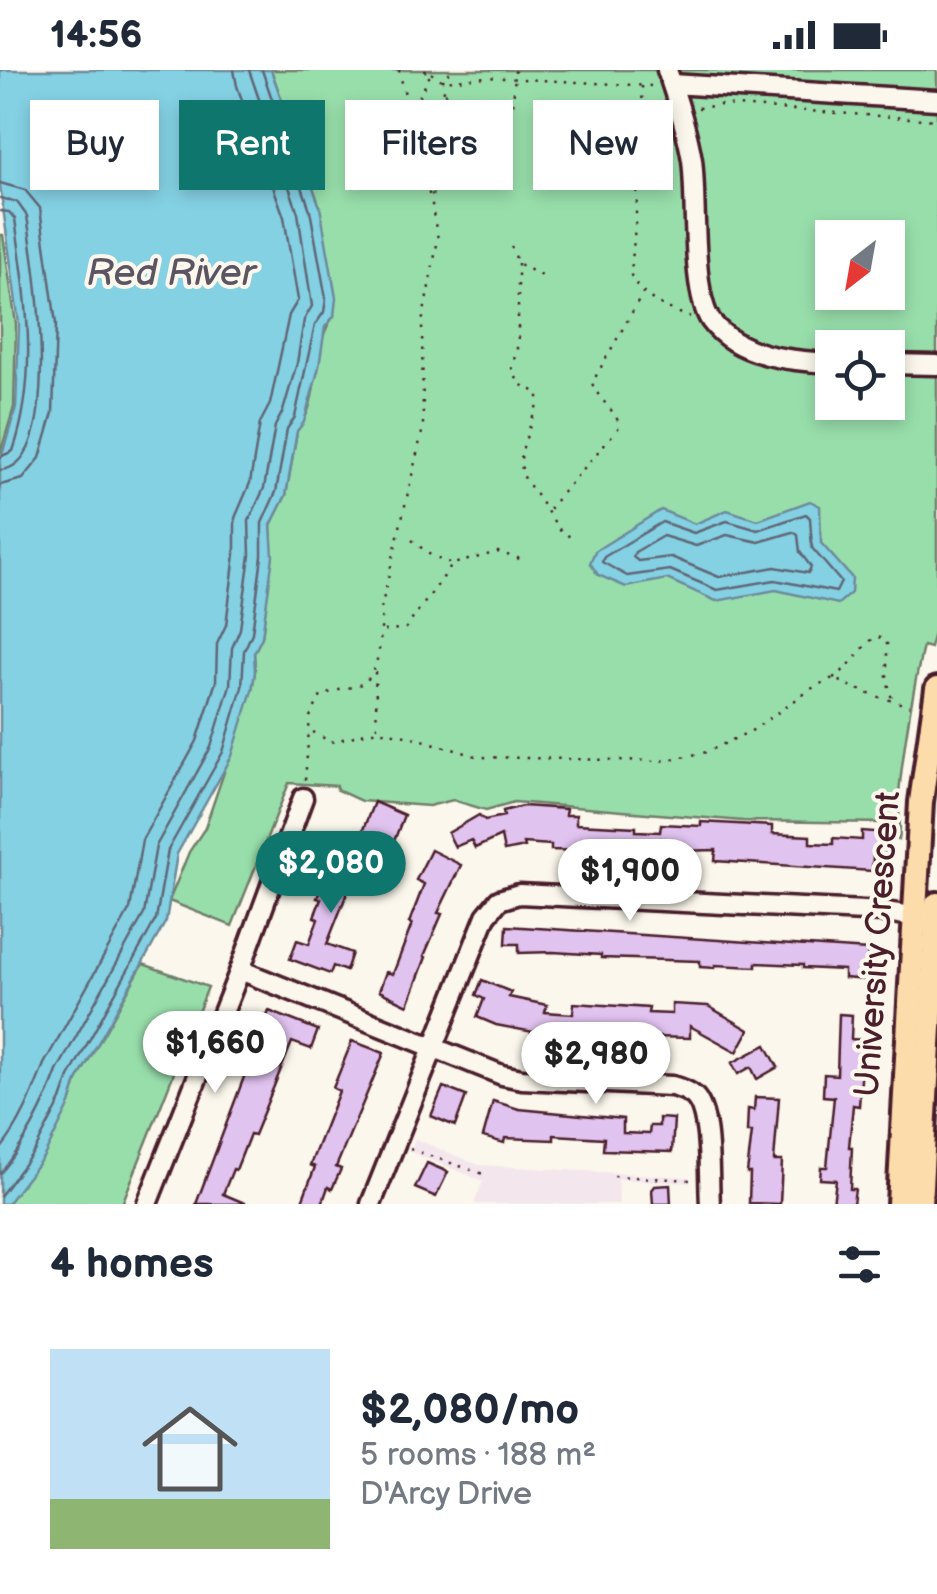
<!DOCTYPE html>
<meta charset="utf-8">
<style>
:root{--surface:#fff;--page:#f2f2f3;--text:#1f2937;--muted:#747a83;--line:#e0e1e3;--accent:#0f766e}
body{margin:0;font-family:"Balsamiq Sans",sans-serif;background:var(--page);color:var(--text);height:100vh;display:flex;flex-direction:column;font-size:38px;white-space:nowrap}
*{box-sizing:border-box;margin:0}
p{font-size:32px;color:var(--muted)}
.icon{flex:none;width:55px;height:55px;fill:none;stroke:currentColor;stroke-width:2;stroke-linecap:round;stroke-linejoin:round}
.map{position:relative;height:1134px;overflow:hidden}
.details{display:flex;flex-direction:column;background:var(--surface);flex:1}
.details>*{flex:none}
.banner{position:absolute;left:30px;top:30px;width:878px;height:90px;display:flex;gap:20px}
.needle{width:65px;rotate:211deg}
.controls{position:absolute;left:815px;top:150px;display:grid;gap:20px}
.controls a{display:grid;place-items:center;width:90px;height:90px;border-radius:0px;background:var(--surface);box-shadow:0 5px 15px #0003;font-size:50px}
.price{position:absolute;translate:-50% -85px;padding:0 22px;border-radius:35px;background:#fff;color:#222;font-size:32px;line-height:65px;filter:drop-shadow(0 2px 5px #0008)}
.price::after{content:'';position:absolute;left:50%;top:60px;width:30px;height:22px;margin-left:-15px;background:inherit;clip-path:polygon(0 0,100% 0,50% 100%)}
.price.selected{background:var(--accent);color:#fff}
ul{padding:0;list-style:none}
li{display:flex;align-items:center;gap:30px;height:250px;padding:0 50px}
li+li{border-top:2px solid var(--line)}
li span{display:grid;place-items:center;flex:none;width:280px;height:200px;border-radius:0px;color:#555}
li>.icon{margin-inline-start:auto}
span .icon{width:120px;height:120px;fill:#fffc;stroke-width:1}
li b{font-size:42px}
h2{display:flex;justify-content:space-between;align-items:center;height:120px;padding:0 50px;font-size:42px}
.pill{padding:0 35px;border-radius:0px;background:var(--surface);box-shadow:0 5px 15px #0003;font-size:35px;line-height:90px}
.pill.selected{background:var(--accent);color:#fff}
.status{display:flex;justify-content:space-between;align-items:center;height:70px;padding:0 50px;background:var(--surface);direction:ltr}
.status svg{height:28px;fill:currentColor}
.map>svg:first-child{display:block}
.built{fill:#f3e7ed}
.green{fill:#98deab;stroke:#717e6b;stroke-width:2.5;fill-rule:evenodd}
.water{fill:#84d1e4;stroke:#6d8a9a;stroke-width:2.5}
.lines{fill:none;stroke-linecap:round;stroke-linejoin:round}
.shore{stroke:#616675;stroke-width:2.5}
.building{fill:#e1c3f0;stroke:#4a1f2b;stroke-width:2.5}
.minor-casing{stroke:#4a1f2b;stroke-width:25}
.major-casing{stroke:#4a1f2b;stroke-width:30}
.path{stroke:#4a1f2b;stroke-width:2.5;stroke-dasharray:2.5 8;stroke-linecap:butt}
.minor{stroke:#fbf7ec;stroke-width:18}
.major{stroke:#fddcac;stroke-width:22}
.labels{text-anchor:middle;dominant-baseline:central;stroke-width:8;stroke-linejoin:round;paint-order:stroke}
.street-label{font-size:35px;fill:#4a1f2b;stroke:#fbf7ec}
.water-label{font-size:38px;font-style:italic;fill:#5b5462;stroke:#fbf7ec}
</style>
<div class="status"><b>14:56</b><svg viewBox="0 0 49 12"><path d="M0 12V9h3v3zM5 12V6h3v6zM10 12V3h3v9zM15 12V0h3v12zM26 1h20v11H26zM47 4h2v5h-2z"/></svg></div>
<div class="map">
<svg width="937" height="1134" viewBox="0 0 937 1134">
<rect width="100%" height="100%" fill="#fbf7ec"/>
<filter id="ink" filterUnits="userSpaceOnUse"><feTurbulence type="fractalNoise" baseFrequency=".01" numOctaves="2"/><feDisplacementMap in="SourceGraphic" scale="20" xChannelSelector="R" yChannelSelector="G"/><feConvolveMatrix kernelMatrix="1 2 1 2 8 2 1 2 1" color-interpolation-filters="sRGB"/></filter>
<g filter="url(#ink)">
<path class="built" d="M415,1069L479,1095L689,1107L690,1113L618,1109L619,1134H474L483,1111L410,1082Z"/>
<g class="green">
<path d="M271,0H937V551L930,578L923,576C912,625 904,673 899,723C897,739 902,753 899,770L890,767L887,753L743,751L514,732L486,740L453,730L429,736L361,731L337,720V716L289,713L232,856L169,831L189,782L205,758L252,620L255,602L254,583L262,567L272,486L271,455L286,425L297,361C323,329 309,277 334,246L320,137ZM832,168H888V222H832ZM832,278H888V332H832Z"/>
<path d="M0,165H3L16,254L14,337L0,384Z"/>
<path d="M143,894L208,917L122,1134H7L70,1034L77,1011Z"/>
</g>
<g class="water">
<path d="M0,0H271L320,137L336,228L334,246L325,257L319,297L304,352L297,361L286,425L271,455L273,486L262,567L254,583L255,602L252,620L232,686L177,784L166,851L77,1011L70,1034L44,1086L7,1134H0V392L16,337L19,254L0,116Z"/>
<path d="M810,431L820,436L821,473L852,508L851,523L838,534L776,520L716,531L667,509L626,517L598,505L590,493L595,481L661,440L695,454L727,440L758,450Z"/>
</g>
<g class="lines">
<g class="shore">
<path d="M0,113L25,120L40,138L56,254L53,343L40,388L23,409L0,415"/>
<path d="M0,128L17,132L27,146C34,189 66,396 0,400"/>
<path d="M0,141L9,142L15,149C26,226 39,306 13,381L0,387"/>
<path d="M806,444L810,448L812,478L841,512L836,522L775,510L717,520L670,500L627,506L602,492L604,487L662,452L694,463L727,451L758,460Z"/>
<path d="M793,462L798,465L800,482L811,497L808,503L775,497L719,507L671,487L638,491L633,487L635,482L663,466L696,476L727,465L759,472Z"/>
<path d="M0,1080C21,1054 32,1025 44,994L130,839L142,770L197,671L216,611L217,574L226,555L235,484V448L250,413L260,353L270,334L289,245L298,230L284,147L237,16L234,0"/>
<path d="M0,1104C26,1072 43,1040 57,1001L144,844L156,776L211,677L230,615L232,578L240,559L250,485L249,451L264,418L275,356L283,341L297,293L304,250L312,236L298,143L249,0"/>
<path d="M0,1126L35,1080L61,1030L69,1007L156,849L168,780L223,682L242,617L244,581L252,563L262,486V453L276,422L287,359L295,347L315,255L324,242L326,229L310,140L262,0"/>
</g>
</g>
<g class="building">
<path d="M374,732L404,745L393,774L362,762Z"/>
<path d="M523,736L566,739L565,745H576V754L636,757V761L660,762L661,754L701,756V752L772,756V764L810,766V773L833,774V768L862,770V761L887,763L886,788L873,787L872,801L715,791L716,780L677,781L676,787H638L621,786V782L551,780V775L523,773L524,777L504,781L501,766L475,778L471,770L455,777L448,763L479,745L485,750L504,746L503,741Z"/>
<path d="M431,780L461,795L438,843L442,844L424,886L426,887L408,935L379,921L386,902L393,904L412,854L409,853L424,814L416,810Z"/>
<path d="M339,781L372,794L365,813L353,808L327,874L352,883L346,901L333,896L330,904L290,889L297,870L309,874L318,849L314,847L321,829L317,828Z"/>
<path d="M507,856L868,880L866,910L844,908V900L803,898V895L756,893V897L715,895V898L700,897V891L601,888V885L553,882L519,883V874H506Z"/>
<path d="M482,910L511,922L509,927L547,935L545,942L573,944L574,933L649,938L648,943L672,944V934L708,936L749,960L737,982L690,956V968L544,964L496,955L477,947L484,929L476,925Z"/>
<path d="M269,941L318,960L311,979L292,972L254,1065L250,1064L236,1100L233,1099L223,1124L247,1134H196Z"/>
<path d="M839,944L852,945L851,969L864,970L859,1036L853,1035L849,1077H852L850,1119H855L853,1134H833L836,1110L820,1109L821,1097H827L834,1027L823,1026L824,1004L837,1005Z"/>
<path d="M352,971L384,983L336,1097L341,1099L332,1119L328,1117L322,1134H301L315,1097L310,1095L339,1021L333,1018Z"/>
<path d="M766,975L778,997L757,1009L751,997L738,1004L732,993Z"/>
<path d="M443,1017L466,1026L455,1056L431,1046Z"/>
<path d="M755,1027L779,1028L774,1091H782L780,1134L749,1133L750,1103H747L752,1062H747L748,1039L754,1040Z"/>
<path d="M493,1031L519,1039L623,1049V1063L649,1064L650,1056H659V1048L674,1049L672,1082L603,1080L604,1068L554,1065V1070L505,1068L504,1073L483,1067Z"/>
<path d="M427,1093L448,1102L436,1127L415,1118Z"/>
<path d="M670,1115L671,1134H653L652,1120L655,1116Z"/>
</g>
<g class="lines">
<g class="minor-casing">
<g id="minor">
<path d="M667,0C677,29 687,59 692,90C697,128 691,223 711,251C738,287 792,291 832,293"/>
<path d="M672,14L937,30"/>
<path d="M888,294L937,295"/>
<path d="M240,900L502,1005L522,1009L672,1016C680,1018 687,1020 694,1026C712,1043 708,1108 710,1134"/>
<path d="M147,1134L240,900L303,728"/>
<path d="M371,1134L486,846L499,830L519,824L885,842L926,848"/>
</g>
</g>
<g class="major-casing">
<g id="major">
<path d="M899,1134L921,732L937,619"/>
<path d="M920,1134L937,834"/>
</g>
</g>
<g class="path">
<path d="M399,0L431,132"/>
<path d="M431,3L443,11L485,7L651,16"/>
<path d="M642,16L643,55L631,205C640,228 668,239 690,247"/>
<path d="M444,23L477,44L489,74"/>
<path d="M698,38L721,35L937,50"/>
<path d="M410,46L431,3L422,0"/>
<path d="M643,55L658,53L660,47L666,46"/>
<path d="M481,88L513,38L515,1L509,0"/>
<path d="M511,176L518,193L543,207"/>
<path d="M518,193V274L512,298L519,314L538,323V332L521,383L522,404L559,459L573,469"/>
<path d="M549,439L620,356C614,338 599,331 592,313L643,223"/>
<path d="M412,470L429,484L452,494"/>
<path d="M384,561L406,558L453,494L498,482L523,490"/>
<path d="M375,602L377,659"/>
<path d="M833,608C852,597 859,578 877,566L887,572V608L892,630"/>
<path d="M313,662L331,672L377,660L406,665L479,687L661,691L707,682L753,660L814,617L833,608L866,623L910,636"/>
<path d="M305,710L310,647L321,626C334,620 348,619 361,614C381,606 382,558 381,539L423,358L422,253L438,169L432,138L434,67L444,23L443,6L457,0"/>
<path d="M410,1079L489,1106"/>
<path d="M614,1106L692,1110"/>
</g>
<use href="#minor" class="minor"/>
<use href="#major" class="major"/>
</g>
</g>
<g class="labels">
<g class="street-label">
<text transform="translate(878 874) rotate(-86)">University Crescent</text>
</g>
<g class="water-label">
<text x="171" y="203">Red River</text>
</g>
</g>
</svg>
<div class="controls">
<a><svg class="needle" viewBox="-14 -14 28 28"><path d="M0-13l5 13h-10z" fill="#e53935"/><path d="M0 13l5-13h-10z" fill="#747a83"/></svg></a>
<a><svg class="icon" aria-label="locate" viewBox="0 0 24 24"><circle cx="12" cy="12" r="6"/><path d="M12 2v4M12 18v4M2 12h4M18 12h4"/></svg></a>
</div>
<b class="price selected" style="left:331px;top:846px">$2,080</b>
<b class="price" style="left:630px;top:854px">$1,900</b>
<b class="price" style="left:215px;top:1026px">$1,660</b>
<b class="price" style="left:596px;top:1037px">$2,980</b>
<div class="banner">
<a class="pill">Buy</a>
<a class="pill selected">Rent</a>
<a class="pill">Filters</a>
<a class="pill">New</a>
</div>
</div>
<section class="details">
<h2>4 homes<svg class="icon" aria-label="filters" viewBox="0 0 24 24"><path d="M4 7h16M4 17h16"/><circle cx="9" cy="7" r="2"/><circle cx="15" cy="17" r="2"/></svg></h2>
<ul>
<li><span style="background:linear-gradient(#bfe0f5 75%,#8fb573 0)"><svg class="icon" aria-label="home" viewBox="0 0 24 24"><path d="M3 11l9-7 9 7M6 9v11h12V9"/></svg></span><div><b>$2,080/mo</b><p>5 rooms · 188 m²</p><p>D'Arcy Drive</p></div></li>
</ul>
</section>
